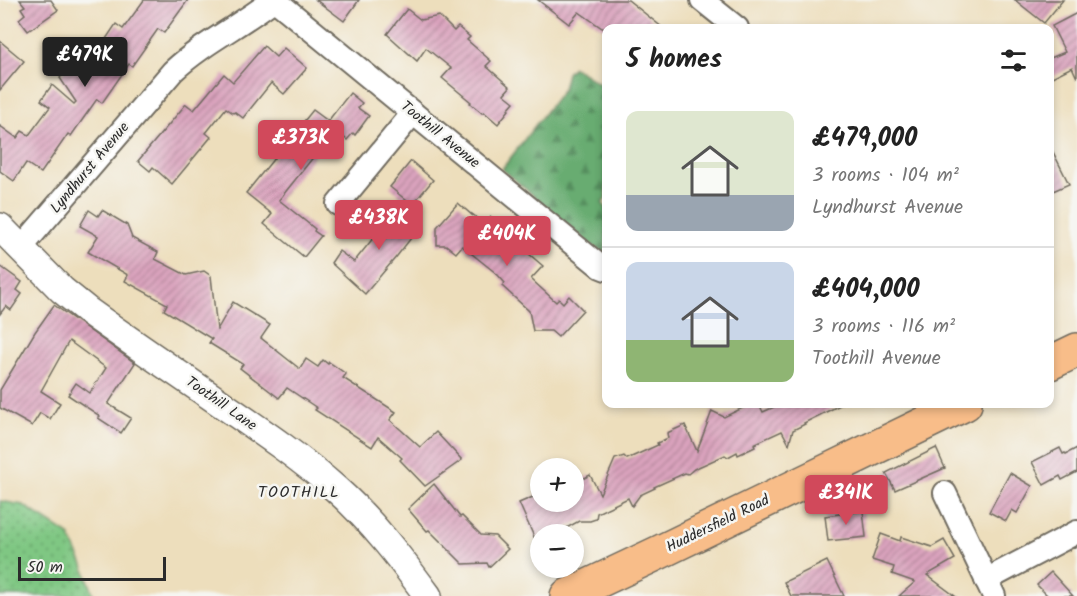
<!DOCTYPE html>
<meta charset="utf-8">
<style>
:root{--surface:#fff;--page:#f2f2f2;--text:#222;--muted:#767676;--line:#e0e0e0;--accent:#d1495b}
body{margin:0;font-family:Kalam,sans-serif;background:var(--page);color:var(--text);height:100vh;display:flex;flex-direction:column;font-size:22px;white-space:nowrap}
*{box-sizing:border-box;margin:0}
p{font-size:20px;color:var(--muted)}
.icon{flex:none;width:33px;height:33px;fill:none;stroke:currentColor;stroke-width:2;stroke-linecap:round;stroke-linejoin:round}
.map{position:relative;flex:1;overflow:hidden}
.side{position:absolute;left:602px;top:24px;width:452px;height:384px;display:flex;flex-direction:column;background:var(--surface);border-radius:12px;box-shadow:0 3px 9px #0003}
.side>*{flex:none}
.controls{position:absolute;left:530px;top:458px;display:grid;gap:12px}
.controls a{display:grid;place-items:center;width:54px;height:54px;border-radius:50%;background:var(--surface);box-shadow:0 3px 9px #0003;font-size:30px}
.scale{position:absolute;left:18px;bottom:15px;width:148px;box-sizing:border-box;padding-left:6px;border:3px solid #2b2b2b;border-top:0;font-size:16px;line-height:21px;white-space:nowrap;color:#2b2b2b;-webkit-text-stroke:4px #f6f6f2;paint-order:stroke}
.price{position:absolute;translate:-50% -51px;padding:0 14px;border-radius:6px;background:var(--accent);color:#fff;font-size:20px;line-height:39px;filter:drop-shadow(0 2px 3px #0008)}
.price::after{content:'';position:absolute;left:50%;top:36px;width:18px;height:14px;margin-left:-9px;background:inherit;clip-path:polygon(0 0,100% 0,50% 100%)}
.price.current{background:#222;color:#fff}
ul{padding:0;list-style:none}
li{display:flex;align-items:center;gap:18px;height:150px;padding:0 24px}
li+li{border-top:2px solid var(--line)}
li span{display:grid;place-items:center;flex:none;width:168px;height:120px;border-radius:12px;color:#555}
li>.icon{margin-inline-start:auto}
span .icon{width:72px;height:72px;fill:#fffc;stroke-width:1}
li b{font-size:26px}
h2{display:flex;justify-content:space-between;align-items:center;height:72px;padding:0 24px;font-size:26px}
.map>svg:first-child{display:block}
.grass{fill:url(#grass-dots);stroke:#557957;stroke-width:1.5}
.forest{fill:url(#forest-firs);stroke:#496c4e;stroke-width:1.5}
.building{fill:url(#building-hatch)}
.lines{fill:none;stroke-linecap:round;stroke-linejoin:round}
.minor-casing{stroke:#6f6a5e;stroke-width:26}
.tertiary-casing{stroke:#6f6a5e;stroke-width:30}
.primary-casing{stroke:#6f6a5e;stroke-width:36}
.minor{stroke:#fff;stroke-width:22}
.tertiary{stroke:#fff;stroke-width:27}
.primary{stroke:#f8bd89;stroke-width:33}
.labels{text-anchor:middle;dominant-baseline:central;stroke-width:5;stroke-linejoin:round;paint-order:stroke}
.street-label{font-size:15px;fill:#2b2b2b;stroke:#f6f6f2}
.neighbourhood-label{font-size:16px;letter-spacing:1.5px;fill:#2b2b2b;stroke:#f6f6f2}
</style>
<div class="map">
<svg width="1077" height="596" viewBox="0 0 1077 596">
<defs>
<pattern id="grass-dots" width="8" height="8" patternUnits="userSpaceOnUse" patternTransform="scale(1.5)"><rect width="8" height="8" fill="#7fc783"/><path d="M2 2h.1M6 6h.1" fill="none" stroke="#68a26b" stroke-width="1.8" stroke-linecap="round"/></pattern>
<pattern id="forest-firs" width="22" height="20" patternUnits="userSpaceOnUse" patternTransform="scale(1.5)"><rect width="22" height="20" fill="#67ac71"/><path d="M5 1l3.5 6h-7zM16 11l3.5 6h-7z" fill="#558c5d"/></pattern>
<pattern id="building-hatch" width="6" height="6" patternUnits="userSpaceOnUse" patternTransform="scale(1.5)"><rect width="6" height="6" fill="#daa3bd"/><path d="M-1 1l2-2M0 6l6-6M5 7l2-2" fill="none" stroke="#b1859a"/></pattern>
</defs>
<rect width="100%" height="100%" fill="#f6f6f2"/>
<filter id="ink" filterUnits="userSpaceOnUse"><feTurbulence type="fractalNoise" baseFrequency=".0167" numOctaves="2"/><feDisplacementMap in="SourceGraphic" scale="12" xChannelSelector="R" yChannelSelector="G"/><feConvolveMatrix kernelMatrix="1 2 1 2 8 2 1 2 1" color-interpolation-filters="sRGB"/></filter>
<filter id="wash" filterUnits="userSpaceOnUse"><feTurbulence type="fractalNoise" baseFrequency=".008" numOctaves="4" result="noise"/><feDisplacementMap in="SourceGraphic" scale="24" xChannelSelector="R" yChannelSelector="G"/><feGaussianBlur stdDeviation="1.35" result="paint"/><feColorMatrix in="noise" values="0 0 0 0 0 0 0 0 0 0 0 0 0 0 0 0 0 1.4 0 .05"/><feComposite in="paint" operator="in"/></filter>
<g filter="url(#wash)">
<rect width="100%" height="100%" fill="#eddebc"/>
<path class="grass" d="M0,501L23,505L69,535L83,565L94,596H0Z"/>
<path class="forest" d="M573,67L606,88V199L602,203L606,207V255L591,245L502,169L563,89L567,73Z"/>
<g id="blocks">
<g class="building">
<path d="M20,0H51L58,10L28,31L19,19L25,14L21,8L25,6Z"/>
<path d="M144,0H188L164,33L158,29L132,66L129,64L102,103L97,99L71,136L68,134L41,173L26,163L14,181L0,171V126L17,138L22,131L29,135L50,107L41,100L52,85L74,104L76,102L60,78L76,53L90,63L116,24L123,29Z"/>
<path d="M316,0H359L344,21Z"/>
<path d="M538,0H628L663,28H602L579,12L569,24Z"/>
<path d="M1015,0H1063L1044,23Z"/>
<path d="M407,9L421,20L439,16L454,31L458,27L470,37L467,40L491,61L486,66L510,87L504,94L514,102L508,109L509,110L498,124L484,112L482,113L470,103L471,102L442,78L451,68L426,48L417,61L387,34Z"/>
<path d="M1077,13V78L1072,67L1048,79V59L1065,52L1052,26Z"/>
<path d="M0,41L24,61L0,90Z"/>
<path d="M264,46L276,57L284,48L307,68L284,94L271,83L243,118L235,112L233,113L226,108L206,133L211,137L172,184L153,167L150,171L138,161L186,104L194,110L224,74L233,82Z"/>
<path d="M350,93L362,103L358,108L369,116L355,135L353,133L347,140L335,130L279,200L315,229L314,231L321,236L304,257L264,224L272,214L246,193L313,110L328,121Z"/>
<path d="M1048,142L1069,184L1053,191L1048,181Z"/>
<path d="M411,161L433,180L412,205L390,187Z"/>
<path d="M458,203L472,215V214L485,224L491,217L518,239L515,242L543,266L531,279L556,302L559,299L563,303L569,296L583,310L558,337L551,331H533L529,311L502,286L505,283L497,274L462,246L456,253L446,245H437V227Z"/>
<path d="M399,206L422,224L397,256L365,294L331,263L339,251L354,262Z"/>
<path d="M89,210L98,216L102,210L127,225L132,238L158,252L155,259L186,275L204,271L211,276L217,330L233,302L270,325L261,338L300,369L306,359L318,367L323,360L328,364L329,362L346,374L343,378L396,412L390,420L420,447L436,432L462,460L425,486L400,460L402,458L378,437L372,447L315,410L317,408L287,388L279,398L240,368L243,364L209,343L212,339L164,310L167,304L125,281L128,275L88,252L98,236L80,226Z"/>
<path d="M0,266L22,282L17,290L22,294L11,310L6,306L0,314Z"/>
<path d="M54,305L135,363L108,404L131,418L121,433L98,418L100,416L68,395L76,383L90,393L106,368L69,341L41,391L60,403L50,419L40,413L32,426L0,408V390L35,332Z"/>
<path d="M751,404H759L763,412L781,404H842L804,423L805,424L793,430L789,444L782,431L754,444L755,447L738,455L737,452L728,457L725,455L694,469L688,474L685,473L654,487L655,488L640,495L632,506L628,498L597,513L596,519L590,521H579L568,527L562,534L550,532L540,534V537L535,539L519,503L540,494V501H573V484L590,475L600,494L615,459L624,456L627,459L658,445L657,443L668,438L667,433L685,425L697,451L712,411L724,417Z"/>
<path d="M936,448L945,468L895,490L886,473Z"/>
<path d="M1060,448L1063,454L1065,453L1066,454L1077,448V472L1062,480L1060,476L1044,485L1032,462Z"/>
<path d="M1010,473L1032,486L1017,513L1012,510L1006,521L989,512Z"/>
<path d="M434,484L460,517L462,516L481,535L495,536L508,549L489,567L487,563L463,564L429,530L427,531L408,509Z"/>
<path d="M863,511L866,537L828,541L825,516Z"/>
<path d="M881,534L900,541L901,537L932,547L944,540L955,559L927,575L955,596H899L915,582L892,574L894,567L872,560Z"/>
<path d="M827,561L844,596H791L784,582Z"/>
<path d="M1051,572L1073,596H1048L1037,585Z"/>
</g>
</g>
</g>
<g filter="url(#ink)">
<use href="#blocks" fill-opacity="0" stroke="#6f6a5e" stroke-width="1.5"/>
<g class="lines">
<g class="minor-casing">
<g id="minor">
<path d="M275,0L601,267L606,269"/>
<path d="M702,0L737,28"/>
<path d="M338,204L413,113"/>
<path d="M20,249L173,71C203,43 241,25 273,0"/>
<path d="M945,493L994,596"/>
<path d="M986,580L1077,532"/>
</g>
</g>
<g class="tertiary-casing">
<path id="tertiary" d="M0,227L62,290L88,311C134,344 180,375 226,407C264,433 302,459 336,489C372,521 400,558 428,596"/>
</g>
<g class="primary-casing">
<g id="primary">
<path d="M1048,364L1077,350"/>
<path d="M567,596L660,552L965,404"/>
</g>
</g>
<use href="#minor" class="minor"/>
<use href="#tertiary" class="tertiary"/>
<use href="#primary" class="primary"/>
</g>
</g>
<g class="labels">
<g class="street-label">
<text transform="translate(440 135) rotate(39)">Toothill Avenue</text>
<text transform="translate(90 168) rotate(-50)">Lyndhurst Avenue</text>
<text transform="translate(221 404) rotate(35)">Toothill Lane</text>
<text transform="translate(718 524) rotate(-26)">Huddersfield Road</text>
</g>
<g class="neighbourhood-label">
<text x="299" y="492">TOOTHILL</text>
</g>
</g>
</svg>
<div class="controls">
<a>+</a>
<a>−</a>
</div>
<div class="scale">50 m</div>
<b class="price current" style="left:85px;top:88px">£479K</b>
<b class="price" style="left:301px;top:171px">£373K</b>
<b class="price" style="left:379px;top:251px">£438K</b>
<b class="price" style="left:507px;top:267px">£404K</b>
<b class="price" style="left:846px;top:526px">£341K</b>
<section class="side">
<h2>5 homes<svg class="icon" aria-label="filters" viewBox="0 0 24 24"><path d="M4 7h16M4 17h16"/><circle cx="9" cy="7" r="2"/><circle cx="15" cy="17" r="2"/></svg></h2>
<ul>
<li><span style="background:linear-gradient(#dfe7d0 70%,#9aa5b1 0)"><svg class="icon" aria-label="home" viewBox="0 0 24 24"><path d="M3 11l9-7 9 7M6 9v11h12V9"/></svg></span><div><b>£479,000</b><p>3 rooms · 104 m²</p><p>Lyndhurst Avenue</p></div></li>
<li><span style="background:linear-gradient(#c9d6e8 65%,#8fb573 0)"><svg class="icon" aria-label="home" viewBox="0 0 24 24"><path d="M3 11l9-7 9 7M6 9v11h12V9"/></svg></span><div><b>£404,000</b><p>3 rooms · 116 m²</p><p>Toothill Avenue</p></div></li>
</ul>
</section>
</div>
